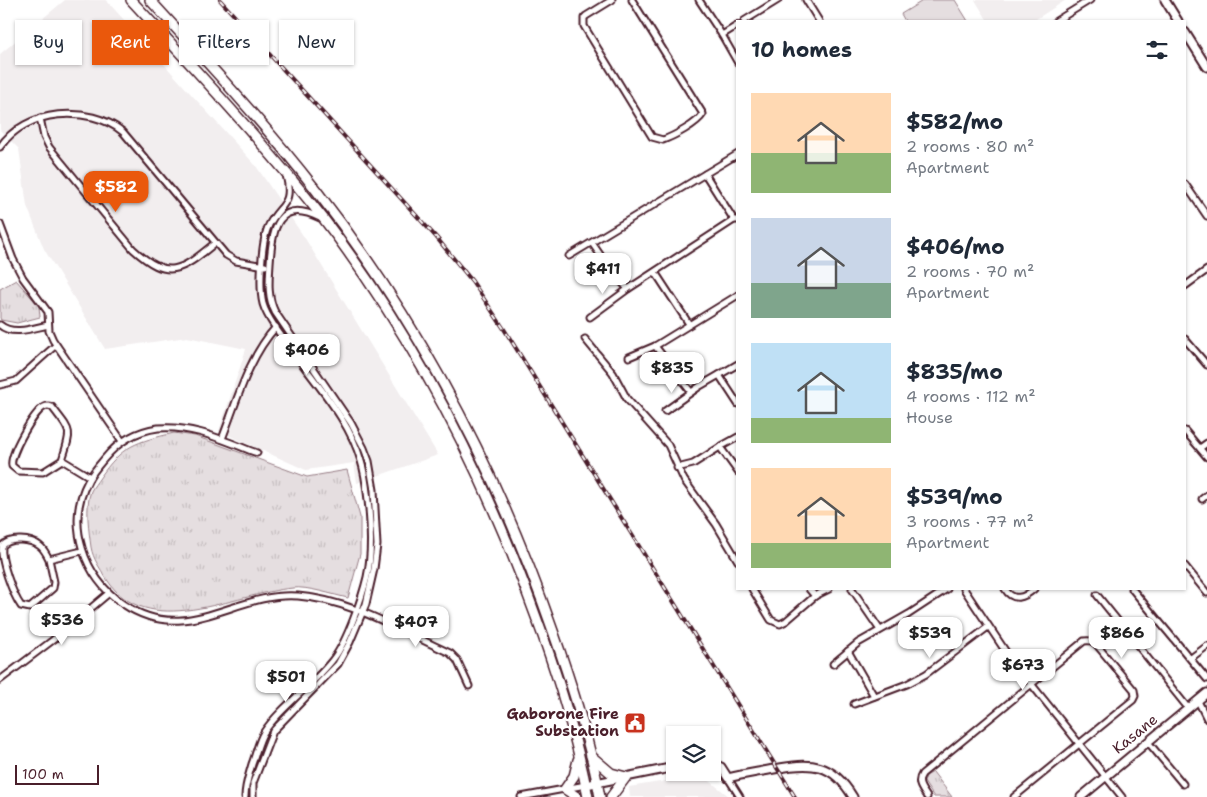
<!DOCTYPE html>
<meta charset="utf-8">
<style>
:root{--surface:#fff;--page:#f6f6f7;--text:#1f2937;--muted:#747a83;--accent:#ea580c}
body{margin:0;font-family:"Shantell Sans",sans-serif;background:var(--page);color:var(--text);height:100vh;display:flex;flex-direction:column;font-size:19px;white-space:nowrap}
*{box-sizing:border-box;margin:0}
p{font-size:16px;color:var(--muted)}
.icon{flex:none;width:28px;height:28px;fill:none;stroke:currentColor;stroke-width:2;stroke-linecap:round;stroke-linejoin:round}
.map{position:relative;flex:1;overflow:hidden}
.drawer{position:absolute;left:736px;top:20px;width:450px;height:570px;display:flex;flex-direction:column;background:var(--surface);border-radius:0px;box-shadow:0 1px 4px #0004}
.drawer>*{flex:none}
.top-card{position:absolute;left:15px;top:20px;width:475px;height:45px;display:flex;gap:10px}
.buttons{position:absolute;left:666px;top:726px;display:grid;gap:10px}
.buttons a{display:grid;place-items:center;width:55px;height:55px;border-radius:0px;background:var(--surface);box-shadow:0 1px 4px #0004;font-size:25px}
.scale{position:absolute;left:15px;bottom:12px;width:84px;box-sizing:border-box;padding-left:5px;border:2px solid #4a1f2b;border-top:0;font-size:14px;line-height:18px;white-space:nowrap;color:#4a1f2b;-webkit-text-stroke:4px #fff;paint-order:stroke}
.price{position:absolute;translate:-50% -42px;padding:0 11px;border-radius:10px;background:#fff;color:#222;font-size:16px;line-height:32px;filter:drop-shadow(0 1px 2px #0008)}
.price::after{content:'';position:absolute;left:50%;top:30px;width:15px;height:11px;margin-left:-8px;background:inherit;clip-path:polygon(0 0,100% 0,50% 100%)}
.price.on{background:var(--accent);color:#fff}
ul{padding:0;list-style:none}
li{display:flex;align-items:center;gap:15px;height:125px;padding:0 15px}
li span{display:grid;place-items:center;flex:none;width:140px;height:100px;border-radius:0px;color:#555}
li>.icon{margin-inline-start:auto}
span .icon{width:60px;height:60px;fill:#fffc;stroke-width:1}
li b{font-size:21px}
h2{display:flex;justify-content:space-between;align-items:center;height:60px;padding:0 15px;font-size:21px}
.tag{padding:0 18px;border-radius:0px;background:var(--surface);box-shadow:0 1px 4px #0004;font-size:18px;line-height:45px}
.tag.on{background:var(--accent);color:#fff}
.map>svg:first-child{display:block}
.built{fill:#f2eeef}
.grass{fill:url(#grass-tufts);stroke:#987e86}
.pitch{fill:#e5dee0;stroke:#987e86}
.lines{fill:none;stroke-linecap:round;stroke-linejoin:round}
.minor-casing{stroke:#4a1f2b;stroke-width:9}
.tertiary-casing{stroke:#4a1f2b;stroke-width:11}
.trunk-casing{stroke:#4a1f2b;stroke-width:12}
.minor{stroke:#fff;stroke-width:5}
.tertiary{stroke:#fff;stroke-width:7}
.trunk{stroke:#fff;stroke-width:9}
.rail-casing{stroke:#4a1f2b;stroke-width:4}
.rail{stroke:#fff;stroke-width:2;stroke-dasharray:5.5;stroke-linecap:butt}
.labels{text-anchor:middle;dominant-baseline:central;stroke-width:4.5;stroke-linejoin:round;paint-order:stroke}
.poi-label{font-size:15px;font-weight:bold;fill:#4a1f2b;stroke:#fff;text-anchor:end}
.street-label{font-size:15px;fill:#4a1f2b;stroke:#fff}
</style>
<div class="map">
<svg width="1207" height="797" viewBox="0 0 1207 797">
<defs>
<pattern id="grass-tufts" width="24" height="20" patternUnits="userSpaceOnUse" patternTransform="scale(1.25)"><rect width="24" height="20" fill="#e5dee0"/><path d="M3 7l-1-3M5 7V3M7 7l1-3M15 17l-1-3M17 17v-4M19 17l1-3" fill="none" stroke="#c6bec0"/></pattern>
</defs>
<rect width="100%" height="100%" fill="#fff"/>
<filter id="ink" filterUnits="userSpaceOnUse"><feTurbulence type="fractalNoise" baseFrequency=".02" numOctaves="2"/><feDisplacementMap in="SourceGraphic" scale="10" xChannelSelector="R" yChannelSelector="G"/><feConvolveMatrix kernelMatrix="1 2 1 2 8 2 1 2 1" color-interpolation-filters="sRGB"/></filter>
<g filter="url(#ink)">
<g class="built">
<path d="M65,0H106L256,166L306,240L438,455L357,483L354,463L306,470L219,431L246,349L187,337L105,349L44,249L27,206L19,149L0,130V54Z"/>
<path d="M975,0H1066L1033,21H988Z"/>
<path d="M697,776L706,778L730,797H630L629,787Z"/>
</g>
<g class="grass">
<path d="M16,280L39,306L40,317L17,323L1,320L0,318V289Z"/>
<path d="M174,433L195,436L307,477L347,470L360,517V554L348,598C334,595 306,586 293,588C235,593 146,643 106,578C100,568 93,559 91,547C89,532 85,506 91,491C93,487 97,482 99,479C122,445 136,442 174,433Z"/>
<path d="M933,772L952,797H934L924,782L926,776Z"/>
</g>
<path class="pitch" d="M924,0H955L968,21H905L901,14Z"/>
<g class="lines">
<g class="minor-casing">
<g id="minor">
<path d="M612,0L586,16L584,18V26L652,137L663,140C674,136 697,124 703,114L632,0"/>
<path d="M699,0L722,35L738,63"/>
<path d="M806,0L819,21"/>
<path d="M744,21L778,0"/>
<path d="M1056,21L1090,0"/>
<path d="M722,35L738,25"/>
<path d="M40,118L44,137L49,147L133,249C169,282 182,270 215,243"/>
<path d="M0,147C25,109 89,104 123,132L226,255L236,261L265,266"/>
<path d="M705,174L734,220"/>
<path d="M1185,184L1207,216"/>
<path d="M0,224L13,259L23,278L48,312L49,331L53,340L122,441"/>
<path d="M592,243L610,269L628,289"/>
<path d="M569,256L738,154"/>
<path d="M655,272L689,324"/>
<path d="M1185,286L1207,270"/>
<path d="M590,317L628,289L734,220H738"/>
<path d="M0,325C13,336 34,328 48,325"/>
<path d="M585,339L613,373L627,399L668,445L684,480L716,524L738,561"/>
<path d="M1185,339L1207,365"/>
<path d="M655,346L691,392"/>
<path d="M629,357L655,346L738,295"/>
<path d="M719,375L738,404"/>
<path d="M0,385L16,381L56,345"/>
<path d="M665,411L700,386L738,364"/>
<path d="M1185,431L1207,457"/>
<path d="M738,437L720,447L738,472"/>
<path d="M222,439C237,401 248,358 276,327"/>
<path d="M1200,448L1207,443"/>
<path d="M257,453C225,441 193,425 158,428C136,431 118,442 104,459C98,466 92,473 88,481C65,523 84,578 123,604C187,647 235,591 298,596C352,600 401,631 450,653L457,660L469,686"/>
<path d="M62,460C72,429 72,433 52,407C49,406 48,405 44,407C34,412 9,455 12,466L18,471L43,472L62,460L90,477"/>
<path d="M677,468L693,464L720,447"/>
<path d="M1202,499L1207,495"/>
<path d="M49,559C47,555 44,549 40,546C31,539 10,537 2,546C0,560 13,595 21,606L30,608L53,588L54,582L49,559L82,551"/>
<path d="M1185,566L1207,593"/>
<path d="M752,589L771,620L780,624L786,621L815,596"/>
<path d="M809,589L815,596L829,589"/>
<path d="M852,589L880,630"/>
<path d="M964,589L1008,655L1122,797"/>
<path d="M1005,589C1013,602 1024,598 1034,589"/>
<path d="M1132,589L1207,679"/>
<path d="M1097,595L1188,708"/>
<path d="M848,651L874,696"/>
<path d="M1191,658L1207,646"/>
<path d="M833,664L858,643L909,614L947,589"/>
<path d="M0,680L53,640L109,593"/>
<path d="M1198,701L1207,719"/>
<path d="M854,704L907,684L926,674L988,627"/>
<path d="M1148,742L1183,784"/>
<path d="M728,778L740,797"/>
<path d="M245,797C245,785 249,775 252,764C256,754 258,742 264,732C282,705 315,684 334,658C347,641 362,598 367,577C372,555 371,531 369,509C367,493 366,476 361,461C350,422 321,390 298,358C287,343 268,321 263,304C259,288 261,240 269,225C280,203 294,206 286,175"/>
<path d="M253,797V783L273,731L338,664L350,642L366,604L374,569L377,545L374,490L369,461L364,448L351,423L275,312C267,296 269,280 270,263C272,229 278,197 320,218"/>
<path d="M521,797L586,785"/>
<path d="M927,797C922,789 916,783 922,774L1084,641C1090,640 1092,641 1096,644L1134,690L1135,696L1133,700L1014,797"/>
</g>
</g>
<g class="tertiary-casing">
<g id="tertiary">
<path d="M1165,0L1178,21"/>
<path d="M1185,32L1207,67"/>
<path d="M712,763L721,767L728,778C743,774 759,772 774,769C811,762 832,762 853,797"/>
<path d="M586,785L675,767"/>
<path d="M1081,797L1207,693"/>
</g>
</g>
<g class="trunk-casing">
<g id="trunk">
<path d="M131,0C197,71 263,142 323,218C415,338 485,475 536,617C558,676 576,735 588,797"/>
<path d="M150,0C207,62 264,123 316,190C419,322 498,473 553,631C572,685 590,741 600,797"/>
<path d="M591,756L611,773L626,777"/>
<path d="M577,797L565,789L574,776L578,760"/>
<path d="M611,797L626,777"/>
</g>
</g>
<use href="#minor" class="minor"/>
<use href="#tertiary" class="tertiary"/>
<use href="#trunk" class="trunk"/>
<g class="rail-casing">
<path id="rail" d="M220,0L436,237L472,281L504,329L795,797"/>
</g>
<use href="#rail" class="rail"/>
</g>
</g>
<defs>
<g id="civic-square" transform="scale(1.125)"><rect x="-9" y="-9" width="18" height="18" rx="4" fill="#c8321e" stroke="#fff"/><path d="M-.6-6.5H3V-4.5H.6V-3L4-1V1h2V6H-6V1h2V-1L-.6-3ZM-1.2 2.5V6h2.4V2.5Z" fill="#fff"/></g>
</defs>
<g fill-rule="evenodd">
<use href="#civic-square" x="635" y="723"/>
</g>
<g class="labels">
<g class="poi-label">
<text x="619" y="714">Gaborone Fire<tspan x="619" dy="17">Substation</tspan></text>
</g>
<g class="street-label">
<text transform="translate(1135 734) rotate(-39)">Kasane</text>
</g>
</g>
</svg>
<div class="buttons">
<a><svg class="icon" aria-label="layers" viewBox="0 0 24 24"><path d="M12 4l9 5-9 5-9-5zM3 14l9 5 9-5"/></svg></a>
</div>
<div class="scale">100 m</div>
<b class="price on" style="left:116px;top:213px">$582</b>
<b class="price" style="left:603px;top:295px">$411</b>
<b class="price" style="left:307px;top:376px">$406</b>
<b class="price" style="left:672px;top:394px">$835</b>
<b class="price" style="left:62px;top:646px">$536</b>
<b class="price" style="left:416px;top:648px">$407</b>
<b class="price" style="left:930px;top:659px">$539</b>
<b class="price" style="left:1122px;top:659px">$866</b>
<b class="price" style="left:1023px;top:691px">$673</b>
<b class="price" style="left:286px;top:703px">$501</b>
<div class="top-card">
<a class="tag">Buy</a>
<a class="tag on">Rent</a>
<a class="tag">Filters</a>
<a class="tag">New</a>
</div>
<section class="drawer">
<h2>10 homes<svg class="icon" aria-label="filters" viewBox="0 0 24 24"><path d="M4 7h16M4 17h16"/><circle cx="9" cy="7" r="2"/><circle cx="15" cy="17" r="2"/></svg></h2>
<ul>
<li><span style="background:linear-gradient(#ffd9b3 60%,#8fb573 0)"><svg class="icon" aria-label="home" viewBox="0 0 24 24"><path d="M3 11l9-7 9 7M6 9v11h12V9"/></svg></span><div><b>$582/mo</b><p>2 rooms · 80 m²</p><p>Apartment</p></div></li>
<li><span style="background:linear-gradient(#c9d6e8 65%,#7fa58c 0)"><svg class="icon" aria-label="home" viewBox="0 0 24 24"><path d="M3 11l9-7 9 7M6 9v11h12V9"/></svg></span><div><b>$406/mo</b><p>2 rooms · 70 m²</p><p>Apartment</p></div></li>
<li><span style="background:linear-gradient(#bfe0f5 75%,#8fb573 0)"><svg class="icon" aria-label="home" viewBox="0 0 24 24"><path d="M3 11l9-7 9 7M6 9v11h12V9"/></svg></span><div><b>$835/mo</b><p>4 rooms · 112 m²</p><p>House</p></div></li>
<li><span style="background:linear-gradient(#ffd9b3 75%,#8fb573 0)"><svg class="icon" aria-label="home" viewBox="0 0 24 24"><path d="M3 11l9-7 9 7M6 9v11h12V9"/></svg></span><div><b>$539/mo</b><p>3 rooms · 77 m²</p><p>Apartment</p></div></li>
</ul>
</section>
</div>
